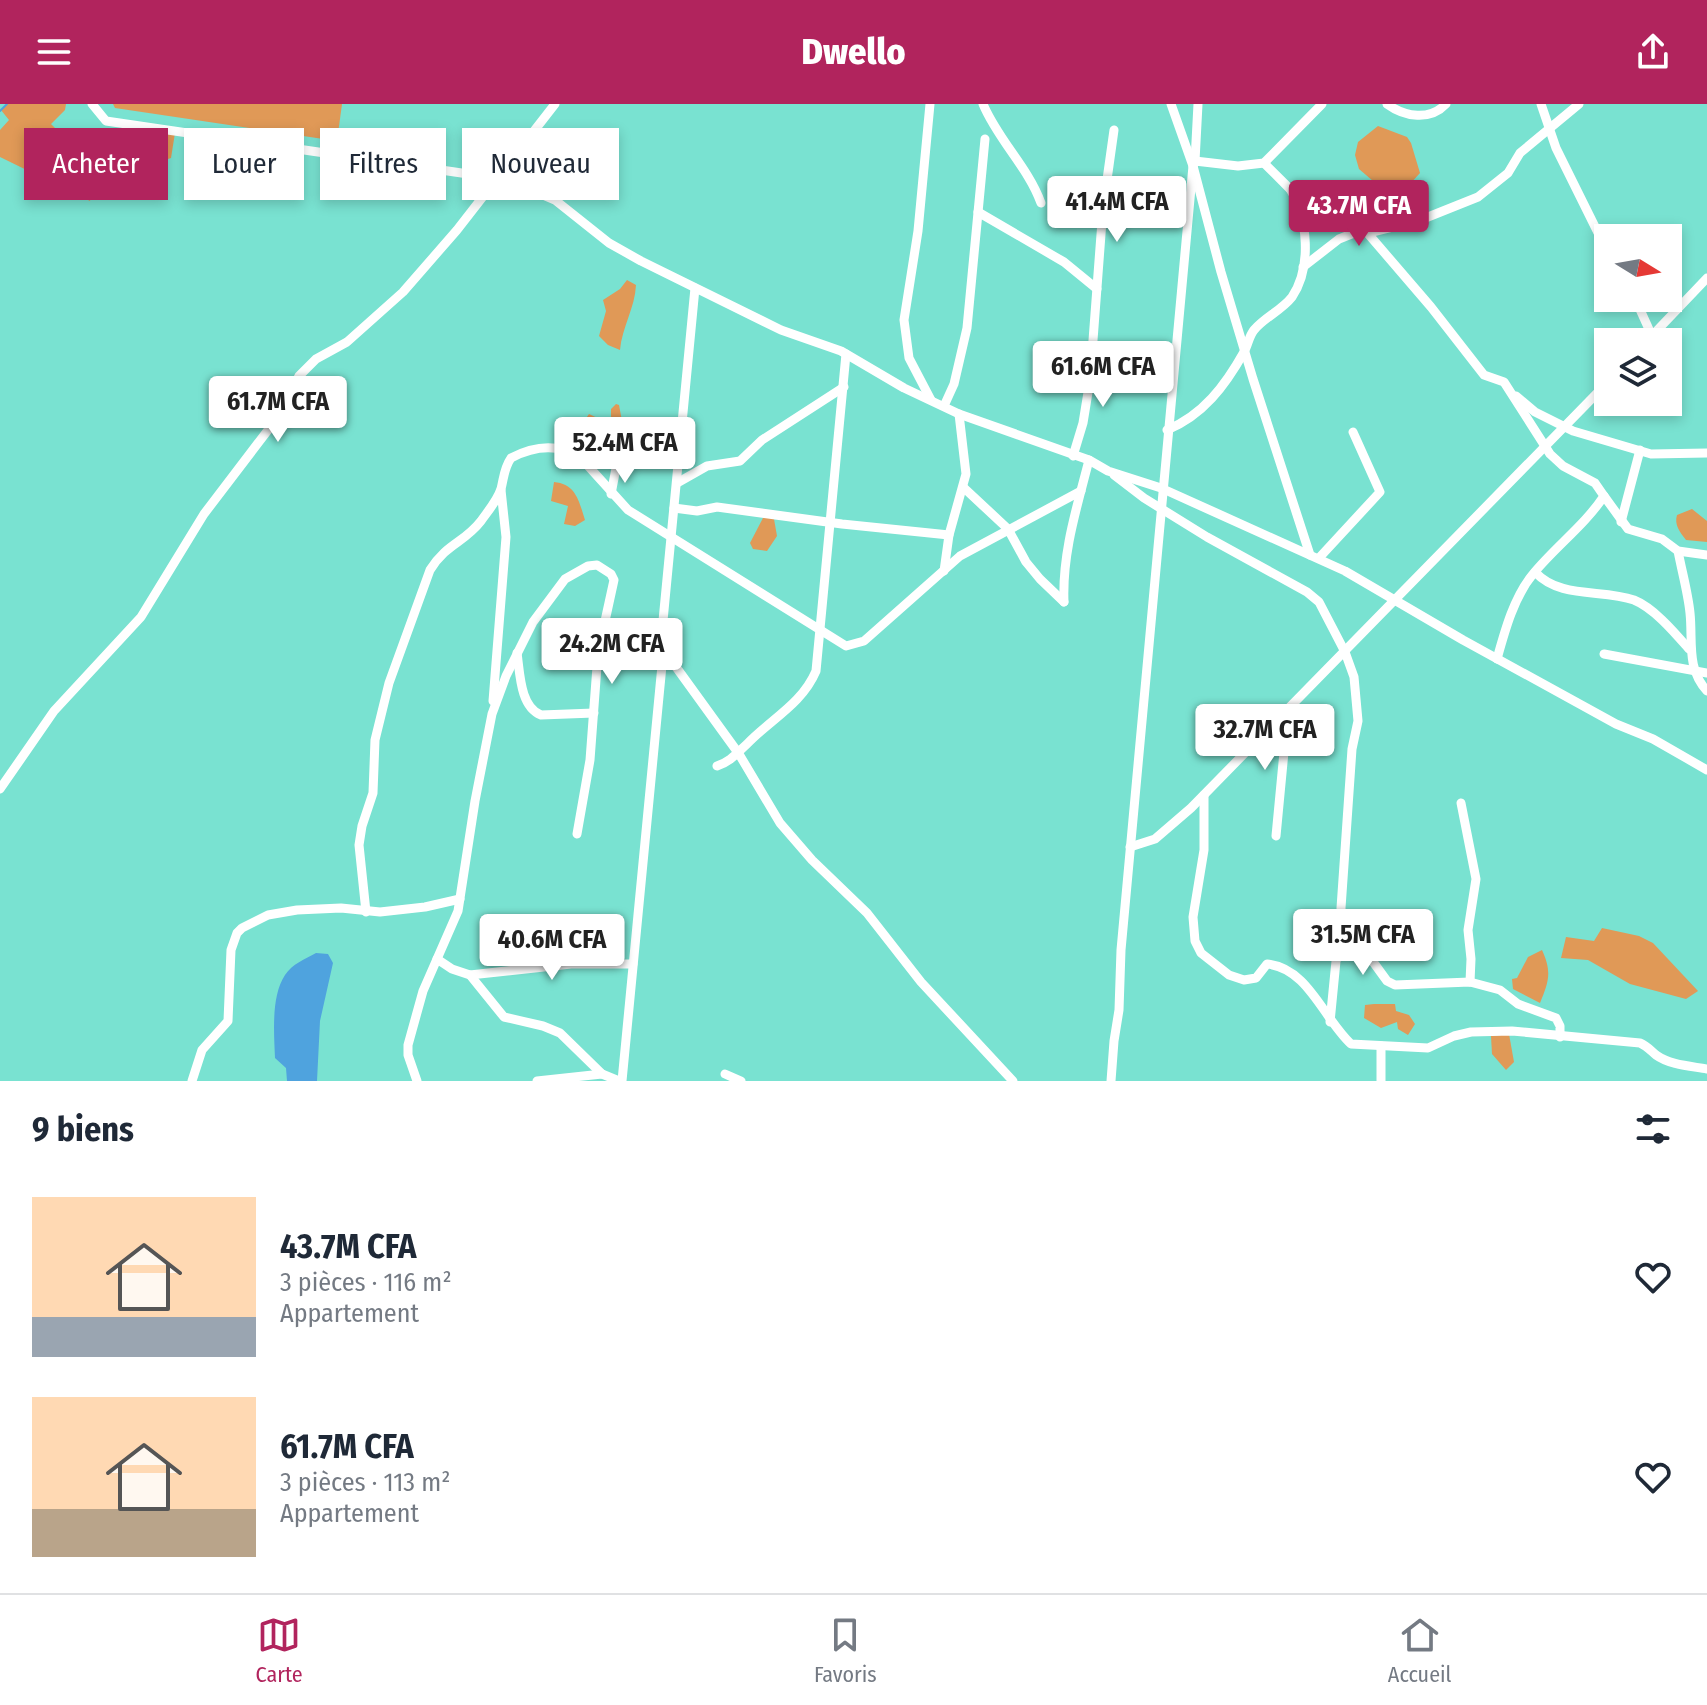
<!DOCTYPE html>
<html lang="fr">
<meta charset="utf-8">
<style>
:root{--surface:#fff;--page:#f6f6f7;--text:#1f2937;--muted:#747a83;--line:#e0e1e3;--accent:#b1245d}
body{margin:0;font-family:"Fira Sans Condensed",sans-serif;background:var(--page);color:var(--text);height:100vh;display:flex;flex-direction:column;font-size:30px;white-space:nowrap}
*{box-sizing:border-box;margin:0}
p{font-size:26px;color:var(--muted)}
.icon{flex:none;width:44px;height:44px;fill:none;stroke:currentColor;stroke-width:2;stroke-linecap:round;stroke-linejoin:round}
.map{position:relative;height:977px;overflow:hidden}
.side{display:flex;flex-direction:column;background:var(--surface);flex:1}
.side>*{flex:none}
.hud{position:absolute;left:24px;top:24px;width:800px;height:72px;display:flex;gap:16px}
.needle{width:52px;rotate:101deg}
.tools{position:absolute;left:1594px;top:120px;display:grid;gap:16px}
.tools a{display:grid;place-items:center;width:88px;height:88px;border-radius:0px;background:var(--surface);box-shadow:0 4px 12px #0003;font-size:40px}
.price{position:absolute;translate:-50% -68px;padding:0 18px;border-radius:8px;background:#fff;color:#222;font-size:26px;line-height:52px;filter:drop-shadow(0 2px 4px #0008)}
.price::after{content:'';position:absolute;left:50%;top:48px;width:24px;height:18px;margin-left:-12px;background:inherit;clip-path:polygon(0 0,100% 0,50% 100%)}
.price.on{background:var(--accent);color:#fff}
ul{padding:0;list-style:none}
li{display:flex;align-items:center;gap:24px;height:200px;padding:0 32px}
li span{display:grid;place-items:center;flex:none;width:224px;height:160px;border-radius:0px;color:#555}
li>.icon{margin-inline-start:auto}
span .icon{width:96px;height:96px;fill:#fffc;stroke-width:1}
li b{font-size:34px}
h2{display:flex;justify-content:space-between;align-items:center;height:96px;padding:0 32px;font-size:34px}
.tag{padding:0 28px;border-radius:0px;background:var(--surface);box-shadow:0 4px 12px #0003;font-size:28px;line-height:72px}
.tag.on{background:var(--accent);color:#fff}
header{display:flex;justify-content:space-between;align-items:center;height:104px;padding:0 32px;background:var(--accent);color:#fff;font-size:36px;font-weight:800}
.tabs{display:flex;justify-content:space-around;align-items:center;height:112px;border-top:2px solid var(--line);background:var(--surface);font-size:22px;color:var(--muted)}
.tabs a{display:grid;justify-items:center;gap:4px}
.tabs .on{color:var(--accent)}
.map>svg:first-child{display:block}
.green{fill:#e09957}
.water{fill:#4fa3de}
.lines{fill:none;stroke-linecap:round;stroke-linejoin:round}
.stream{stroke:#4fa3de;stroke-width:2}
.minor{stroke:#fff;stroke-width:9}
</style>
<header><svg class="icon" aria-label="menu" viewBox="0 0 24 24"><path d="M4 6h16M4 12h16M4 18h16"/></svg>Dwello<svg class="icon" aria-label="share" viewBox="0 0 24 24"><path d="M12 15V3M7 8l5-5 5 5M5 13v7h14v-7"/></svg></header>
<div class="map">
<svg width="1707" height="977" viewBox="0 0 1707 977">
<rect width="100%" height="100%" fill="#79e2d1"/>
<g class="green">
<path d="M7,0H66L65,6L51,20L75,44L72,62L87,66L92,55L105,51L109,31L138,30L140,23L175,29L171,54L153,60L146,75L131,78L96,71L90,97L0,53V26L9,16L1,6Z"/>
<path d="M113,0H342L337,37L115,4Z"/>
<path d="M1378,22L1407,33L1411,39L1420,69L1409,81L1387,89L1359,65L1355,51L1358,38Z"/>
<path d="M627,176L636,181C635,204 622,223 620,246L608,241L599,232L606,207L603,196L620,185Z"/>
<path d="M616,300L619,301L622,317L615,343L598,357L578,344L580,323L589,310L606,318L611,313V305Z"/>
<path d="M554,378C576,380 579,397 585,416L575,422L564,420L568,402L551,397Z"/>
<path d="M1692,405L1707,417V438L1686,436C1680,428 1674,421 1677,411Z"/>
<path d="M764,412L774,415L777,432L767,447L753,445L750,439Z"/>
<path d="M1602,824L1639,832L1653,839L1698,887L1686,895L1630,880L1588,856L1561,854L1566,833L1594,837Z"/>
<path d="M1542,846C1552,868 1549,877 1540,899L1513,885L1512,875L1517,874L1528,853Z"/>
<path d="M1374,900H1395L1396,907L1409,911L1415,920L1408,931L1398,925L1397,918L1381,924L1364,914L1365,901Z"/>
<path d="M1509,930L1514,958L1506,966L1492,950L1491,932Z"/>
</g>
<g class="water">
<path d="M580,46C589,46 596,48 602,55C596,68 579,97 562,89C556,86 551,79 545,75V70L550,62L567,57Z"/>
<path d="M316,849L328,850L333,859L320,917L317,977H287L286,964L275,954C274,929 271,892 285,871C292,860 305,855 316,849Z"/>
</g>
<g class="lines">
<path class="stream" d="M0,7L7,0"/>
<g class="minor">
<path d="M92,0L106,17L482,72L515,79L555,96L609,139L641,157L781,226L841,247L904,284L959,310L1089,356L1108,367L1161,384L1345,467L1463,536L1616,620L1653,635L1707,666"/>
<path d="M930,0L918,127L904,216L909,254L931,296"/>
<path d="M983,0C998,36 1028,63 1041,99"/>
<path d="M1171,0L1193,62L1221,168L1253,275L1310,451"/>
<path d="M1387,0C1405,13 1430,17 1446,0"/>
<path d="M1541,0L1556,44L1608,149"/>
<path d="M1195,57L1198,0"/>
<path d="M1264,59L1290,85L1326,98L1364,125L1431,203L1484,271L1504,278L1550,350L1563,362L1595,379L1604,392C1584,422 1556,442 1533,470C1514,493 1505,526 1497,555"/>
<path d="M978,108L1064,158L1097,185"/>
<path d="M1369,129L1418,117L1478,93L1508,69L1520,49L1579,0"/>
<path d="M1303,163L1339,135L1364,125"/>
<path d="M1630,194L1638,201L1652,232"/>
<path d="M1646,238L1707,174"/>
<path d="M1516,292L1535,308L1573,327L1651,350L1707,349"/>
<path d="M944,302L954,280L967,224L985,35"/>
<path d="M1167,326C1203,311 1225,282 1244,248C1248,241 1249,232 1254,226C1265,213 1282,206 1292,193C1312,163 1308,114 1290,85"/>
<path d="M1073,352L1083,319L1090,276L1103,104L1114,26"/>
<path d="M1114,371L1144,394L1207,433L1307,488L1319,498L1345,548L1354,573L1358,617L1352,645L1341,804L1343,841L1336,857L1330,918"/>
<path d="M677,379L707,362L740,357L762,336L844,283"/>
<path d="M963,383L1008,425L1026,458L1040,475L1064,498"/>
<path d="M611,390L624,323"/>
<path d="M1604,392L1628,425L1662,435L1678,447L1707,451"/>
<path d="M674,404L697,407L717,403L842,420L949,431"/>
<path d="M1621,418L1640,346"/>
<path d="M1678,447C1682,468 1688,489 1690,509C1693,537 1686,564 1707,587"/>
<path d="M1319,454L1380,388L1353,328"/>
<path d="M944,467L949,431L966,370L959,310"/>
<path d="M1535,468C1560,495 1601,485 1634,496C1654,504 1675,529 1689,545"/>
<path d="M1064,498C1062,449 1077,403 1089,356"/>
<path d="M663,545L739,650L780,719L812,756L867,809L921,878L1013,977"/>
<path d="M517,549C520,569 520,603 541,611L594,609"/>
<path d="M1604,550L1707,569"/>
<path d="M493,597L506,433L501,386"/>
<path d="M717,662C731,657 736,650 747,640C771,615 802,600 816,567L846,250"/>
<path d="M0,685L54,607L141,513L204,410L281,309L299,272L316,255L347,238L403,188L457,126L555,0"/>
<path d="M1204,691V746L1193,813L1195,837L1201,849L1229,871L1244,876L1256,874L1267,860C1308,864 1323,914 1351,940L1428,944L1454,932L1471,928L1512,927L1640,939C1647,942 1650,946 1656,951C1670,961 1690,962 1707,965"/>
<path d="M1461,699L1476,775L1468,826L1471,855L1470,878"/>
<path d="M1276,732L1288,606"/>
<path d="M1130,743L1155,735L1191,704L1608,278"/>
<path d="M366,808L359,741L362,722L373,689L375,636L389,579L430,466C447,439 464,439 481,417C488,407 497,397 501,385C504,373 504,364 511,354C534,342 557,339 580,353L628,406L846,542L864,537L960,452L1081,387"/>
<path d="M1343,841L1345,848L1371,855L1387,877L1395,881L1470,878L1500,886L1518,900L1556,914L1560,922V933"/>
<path d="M437,855L452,865L470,871L504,913L543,922L560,929L602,970"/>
<path d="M470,871L571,860H633"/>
<path d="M725,970L741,977"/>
<path d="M192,977L202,946L228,917L231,846L237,829L242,824L268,811L297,806L341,804L380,808L425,803L460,795"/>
<path d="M417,977L408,951V941L423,887L458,807L475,697L492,610L506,572L533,518L565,475L588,462L597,461L611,470L614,476L598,549L590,656L577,730"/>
<path d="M537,977L602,970L619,977"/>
<path d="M622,977L663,551L662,527L695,184"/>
<path d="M1111,977L1114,937L1119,906L1121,846L1193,62L1195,57L1238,62L1264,59L1322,0"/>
<path d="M1381,977V942"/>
</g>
</g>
</svg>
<div class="tools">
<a><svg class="needle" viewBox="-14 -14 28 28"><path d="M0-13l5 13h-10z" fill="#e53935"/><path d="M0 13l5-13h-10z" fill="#747a83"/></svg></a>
<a><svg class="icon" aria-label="layers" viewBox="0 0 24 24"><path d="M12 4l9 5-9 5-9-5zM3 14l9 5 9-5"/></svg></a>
</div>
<b class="price" style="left:1117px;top:140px">41.4M CFA</b>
<b class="price on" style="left:1359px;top:144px">43.7M CFA</b>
<b class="price" style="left:1103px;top:305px">61.6M CFA</b>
<b class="price" style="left:278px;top:340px">61.7M CFA</b>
<b class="price" style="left:625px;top:381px">52.4M CFA</b>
<b class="price" style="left:612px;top:582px">24.2M CFA</b>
<b class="price" style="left:1265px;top:668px">32.7M CFA</b>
<b class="price" style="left:1363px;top:873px">31.5M CFA</b>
<b class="price" style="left:552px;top:878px">40.6M CFA</b>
<div class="hud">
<a class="tag on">Acheter</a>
<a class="tag">Louer</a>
<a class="tag">Filtres</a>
<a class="tag">Nouveau</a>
</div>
</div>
<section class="side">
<h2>9 biens<svg class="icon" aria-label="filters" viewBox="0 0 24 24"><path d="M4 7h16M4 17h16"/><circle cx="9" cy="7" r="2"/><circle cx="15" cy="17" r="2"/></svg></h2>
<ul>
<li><span style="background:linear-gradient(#ffd9b3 75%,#9aa5b1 0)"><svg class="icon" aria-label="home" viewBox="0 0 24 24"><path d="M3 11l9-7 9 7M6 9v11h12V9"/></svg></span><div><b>43.7M CFA</b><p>3 pièces · 116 m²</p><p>Appartement</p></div><svg class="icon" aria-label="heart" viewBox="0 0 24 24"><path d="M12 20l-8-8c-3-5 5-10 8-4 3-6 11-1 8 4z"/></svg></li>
<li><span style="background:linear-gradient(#ffd9b3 70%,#b9a48a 0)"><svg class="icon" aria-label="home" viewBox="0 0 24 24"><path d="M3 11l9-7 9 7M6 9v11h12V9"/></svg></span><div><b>61.7M CFA</b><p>3 pièces · 113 m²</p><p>Appartement</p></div><svg class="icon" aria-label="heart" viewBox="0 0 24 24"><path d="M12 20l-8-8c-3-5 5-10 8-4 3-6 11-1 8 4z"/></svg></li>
</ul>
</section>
<nav class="tabs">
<a class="on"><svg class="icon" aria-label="map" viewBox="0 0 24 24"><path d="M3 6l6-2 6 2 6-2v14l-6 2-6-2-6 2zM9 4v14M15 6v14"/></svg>Carte</a>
<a><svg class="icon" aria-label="saved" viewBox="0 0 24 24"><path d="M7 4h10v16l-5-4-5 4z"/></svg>Favoris</a>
<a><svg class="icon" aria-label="home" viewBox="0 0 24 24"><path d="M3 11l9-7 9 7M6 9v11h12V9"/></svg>Accueil</a>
</nav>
